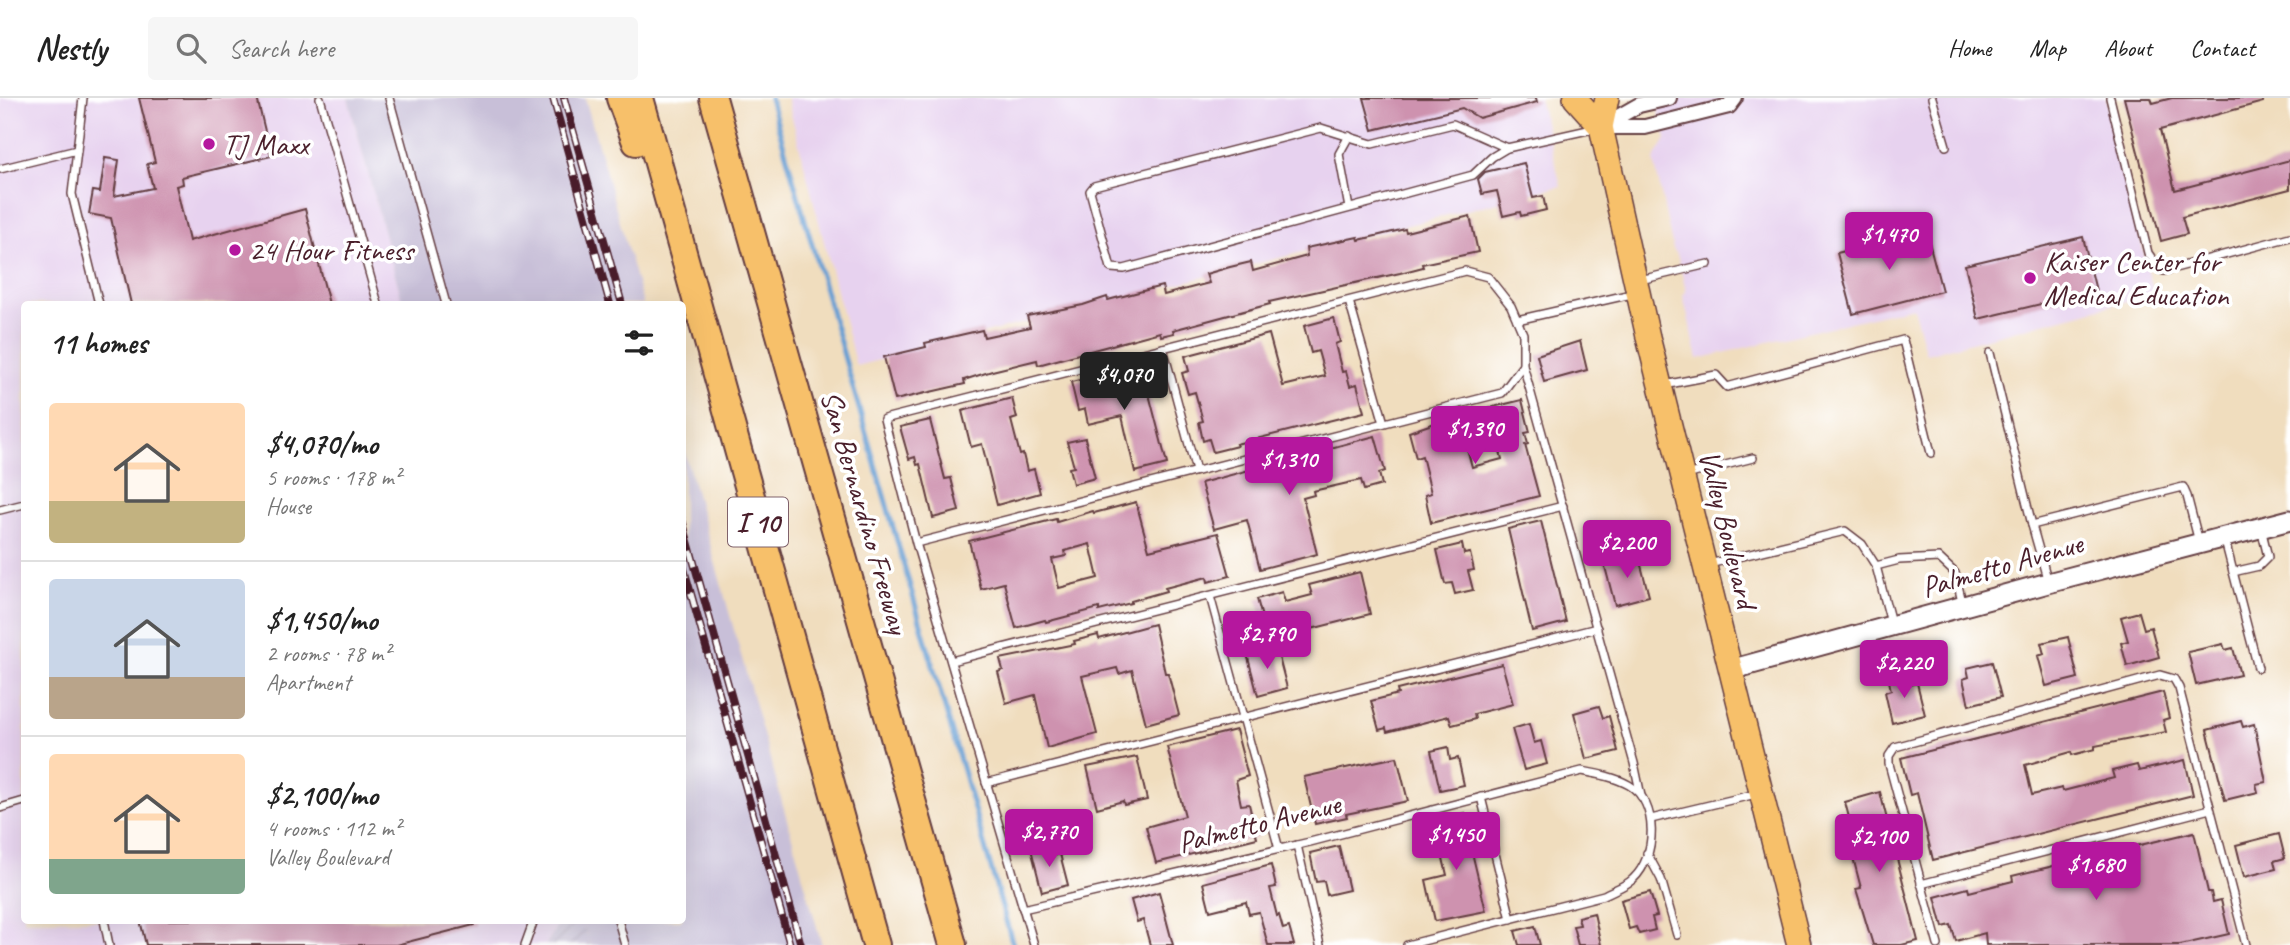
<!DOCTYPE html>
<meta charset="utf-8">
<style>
:root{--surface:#fff;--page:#f6f6f6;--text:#222;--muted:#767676;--line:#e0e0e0;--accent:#b5179e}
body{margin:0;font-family:Caveat,sans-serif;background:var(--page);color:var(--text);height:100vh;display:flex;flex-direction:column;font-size:26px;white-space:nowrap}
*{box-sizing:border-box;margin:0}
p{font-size:23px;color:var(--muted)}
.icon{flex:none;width:38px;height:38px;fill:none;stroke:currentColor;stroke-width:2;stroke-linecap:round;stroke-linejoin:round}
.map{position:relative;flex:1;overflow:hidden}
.side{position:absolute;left:21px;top:203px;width:665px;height:623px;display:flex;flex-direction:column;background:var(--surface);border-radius:7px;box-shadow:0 7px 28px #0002}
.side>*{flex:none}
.price{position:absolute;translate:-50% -60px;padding:0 16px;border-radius:7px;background:var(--accent);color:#fff;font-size:23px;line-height:46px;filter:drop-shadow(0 2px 4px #0008)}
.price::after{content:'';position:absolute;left:50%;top:42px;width:21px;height:16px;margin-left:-10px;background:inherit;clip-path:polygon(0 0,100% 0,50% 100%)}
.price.current{background:#222;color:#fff}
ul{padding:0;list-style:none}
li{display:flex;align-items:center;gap:21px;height:175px;padding:0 28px}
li+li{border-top:2px solid var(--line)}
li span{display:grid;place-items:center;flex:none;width:196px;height:140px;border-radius:7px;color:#555}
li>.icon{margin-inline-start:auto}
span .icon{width:84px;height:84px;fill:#fffc;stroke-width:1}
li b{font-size:30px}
h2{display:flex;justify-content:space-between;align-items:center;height:84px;padding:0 28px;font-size:30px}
header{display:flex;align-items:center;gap:42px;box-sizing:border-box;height:98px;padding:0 35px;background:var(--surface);border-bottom:2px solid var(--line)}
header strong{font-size:33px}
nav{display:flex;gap:38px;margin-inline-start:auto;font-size:24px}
.search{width:490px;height:63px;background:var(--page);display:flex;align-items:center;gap:18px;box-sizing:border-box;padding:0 24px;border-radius:7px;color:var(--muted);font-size:26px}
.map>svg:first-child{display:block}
.built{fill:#e7d2ef}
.industrial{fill:url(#industrial-furrows)}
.railway{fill:#c8bfd8}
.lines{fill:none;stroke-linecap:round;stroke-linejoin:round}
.stream{stroke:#659ed3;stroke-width:5}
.building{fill:#ce92af;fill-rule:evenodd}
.service-casing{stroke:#633c41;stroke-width:10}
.minor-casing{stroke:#633c41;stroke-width:18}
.tertiary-casing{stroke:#633c41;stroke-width:23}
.primary-casing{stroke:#633c41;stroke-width:26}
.motorway-casing{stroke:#633c41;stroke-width:30}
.service{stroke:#fff;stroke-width:7}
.minor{stroke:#fff;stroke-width:14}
.tertiary{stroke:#fff;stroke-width:19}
.primary{stroke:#f7c06b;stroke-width:23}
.motorway{stroke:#f7c06b;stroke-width:26}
.rail-casing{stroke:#4a1f2b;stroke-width:8}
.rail{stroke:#fff;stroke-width:5;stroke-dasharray:16;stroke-linecap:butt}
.poi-dot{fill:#b5179e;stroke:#fff;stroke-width:2.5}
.labels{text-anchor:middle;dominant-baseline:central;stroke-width:7;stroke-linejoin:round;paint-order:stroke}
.shield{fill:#fff;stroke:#80626b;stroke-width:2}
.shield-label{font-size:28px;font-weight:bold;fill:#4a1f2b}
.poi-label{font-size:30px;fill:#4a1f2b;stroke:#fff;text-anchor:start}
.street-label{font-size:30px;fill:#4a1f2b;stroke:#fff}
</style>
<header>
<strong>Nestly</strong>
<div class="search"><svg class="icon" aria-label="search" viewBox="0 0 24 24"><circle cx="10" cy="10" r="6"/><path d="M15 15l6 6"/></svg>Search here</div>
<nav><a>Home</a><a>Map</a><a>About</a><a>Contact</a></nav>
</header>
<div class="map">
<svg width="2290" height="847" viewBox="0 0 2290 847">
<defs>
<pattern id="industrial-furrows" width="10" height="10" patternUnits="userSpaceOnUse" patternTransform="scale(1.75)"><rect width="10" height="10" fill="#c8bfd8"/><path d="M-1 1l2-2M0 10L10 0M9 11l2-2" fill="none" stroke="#ada4ba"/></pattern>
</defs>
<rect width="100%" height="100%" fill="#fff"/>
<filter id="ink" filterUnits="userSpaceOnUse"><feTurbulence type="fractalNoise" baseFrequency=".0143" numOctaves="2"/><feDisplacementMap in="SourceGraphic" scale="14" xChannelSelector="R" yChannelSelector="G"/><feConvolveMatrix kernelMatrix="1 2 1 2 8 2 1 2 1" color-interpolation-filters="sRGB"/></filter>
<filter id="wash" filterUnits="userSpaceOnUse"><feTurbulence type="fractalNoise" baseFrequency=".00686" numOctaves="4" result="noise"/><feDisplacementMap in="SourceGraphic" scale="28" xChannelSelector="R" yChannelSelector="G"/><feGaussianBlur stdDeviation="1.57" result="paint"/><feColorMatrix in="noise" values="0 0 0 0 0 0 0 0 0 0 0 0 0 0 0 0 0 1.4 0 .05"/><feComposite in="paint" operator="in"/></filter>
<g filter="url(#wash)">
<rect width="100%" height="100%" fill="#f0ddbe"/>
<g class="built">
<path d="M0,0H348L403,206H24V822L560,823L546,847H0Z"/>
<path d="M787,0H1539L1561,88L856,268Z"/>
<path d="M1655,0H2106L2154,196L1926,256L1913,209L1698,261L1683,198L1686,193L1677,156L1673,151L1654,62L1666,41Z"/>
</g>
<path class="industrial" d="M560,823H583L590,847H546Z"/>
<g class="railway">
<path d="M348,0H585L643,206H403Z"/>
<path d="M683,349L822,847H590L583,823L682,822Z"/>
</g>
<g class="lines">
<path class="stream" d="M770,0L1013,847"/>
</g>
<g id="blocks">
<g class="building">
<path d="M139,0H257L271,58L182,79L183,86L176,88L189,143L305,111L329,206H131L111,120L89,116L93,93L100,94L105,60L119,62L114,98L153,90L147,66L155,64Z"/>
<path d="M1364,0H1536L1537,4L1479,20L1462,10L1373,32Z"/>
<path d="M2124,0H2151L2153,5L2172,0H2263V4L2160,32L2175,92L2290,62V91L2182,119L2187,136L2161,143Z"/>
<path d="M1524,65L1533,100L1543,98L1546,112L1521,118L1520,114L1503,118L1497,93L1482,96L1478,81L1485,74Z"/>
<path d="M1470,118L1478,154L1422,166L1423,169L1400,175L1269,204L1270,206L1173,232L1174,235L1161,238L1160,234L1038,267L1037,262L992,273L964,282L965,286L895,302L884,259L926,249L925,245L982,232L984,239L1030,229L1027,218L1083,207L1107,199L1108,202L1162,188L1164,197L1209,185L1206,176L1230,169L1251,164L1253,173L1307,158L1306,150L1358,139L1359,142L1405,131L1406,134Z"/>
<path d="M1926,133L1942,193L1853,216L1837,155Z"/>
<path d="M2083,139L2096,193L1978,221L1965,167Z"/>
<path d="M1334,220L1340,244L1335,246L1342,274L1346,273L1350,288L1357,286L1364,314L1236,346L1237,348L1213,354L1209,341L1203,343L1199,324L1203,323L1195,294L1188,296L1182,275L1189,273L1185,258L1269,236L1283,288L1325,278L1318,253L1311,255L1304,228Z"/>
<path d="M1580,243L1587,272L1544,284L1537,257Z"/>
<path d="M1142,269L1167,366L1135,374L1122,318L1088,326L1085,311L1078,313L1071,284L1101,277L1102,280Z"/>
<path d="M1012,300L1017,320L1011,322L1020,357L1023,356L1027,373L1034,371L1040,395L997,407L982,346L971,349L962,313Z"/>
<path d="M1522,302L1530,334L1525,335L1528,346L1525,347L1539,398L1431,425L1425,397L1431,395L1427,378L1422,358L1416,360L1409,334L1458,317L1472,369L1502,361L1489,310Z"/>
<path d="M930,322L945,381L951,380L959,413L933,420L920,366L917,367L915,359L909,361L900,329Z"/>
<path d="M1375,338L1385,373L1379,375L1382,387L1364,392L1361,382L1313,393L1314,397L1303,400L1317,456L1260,471L1247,422L1214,431L1201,385Z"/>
<path d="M1085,340L1095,380L1073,386L1069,370L1074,369L1067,344Z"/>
<path d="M1136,404L1149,452L1218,435L1230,478L1208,484L1207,479L1165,490L1166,493L1131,503V505L1099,513V510L1046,524L1045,522L1016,530L1004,485L981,491L969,443L1056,421L1057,424L1093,413L1094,415ZM1090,446L1098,480L1059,490L1052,461L1066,458L1065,453Z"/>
<path d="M1541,423L1566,524L1532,533L1508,431Z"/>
<path d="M1462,446L1464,456L1470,455L1474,472L1468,473L1473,492L1455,496L1452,485L1445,486L1437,452Z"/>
<path d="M1638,456L1649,498L1615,507L1604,465Z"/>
<path d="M1360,474L1370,516L1268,542L1257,501L1282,494L1285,504L1312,497L1309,487Z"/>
<path d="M2139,514L2144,531L2151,529L2159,559L2127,568L2121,545L2128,543L2121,519Z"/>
<path d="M1154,526L1165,575H1168L1179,617L1146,626L1132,572L1119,576L1117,570L1082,578L1097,636L1047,650L1035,597L1006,605L998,574L1003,572L1000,561L1075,546L1074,543L1098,537L1099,541Z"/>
<path d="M2068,539L2078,580L2046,588L2038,558L2044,556L2041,545Z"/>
<path d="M2223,546L2225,552L2233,550L2240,577L2196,587L2188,554Z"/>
<path d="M1276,548L1287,590L1258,598L1247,556Z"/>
<path d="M1992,564L2001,599L1969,607L1963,581L1969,579L1967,570Z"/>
<path d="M1502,566L1513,606L1474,616L1475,621L1452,627L1449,618L1387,634L1386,630L1379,632L1371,603L1398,596L1397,592Z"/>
<path d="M1907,578L1909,587L1917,585L1925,617L1892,625L1885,594L1891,592L1889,583Z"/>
<path d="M2163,594L2169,620L2163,622L2166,634L2095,648V651L2072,657L2071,654L2025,667L2032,697L2062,690L2063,693L2114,680L2112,673L2137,667L2139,673L2185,662L2193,697L1933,762L1917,695L1910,697L1901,660Z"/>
<path d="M1599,608L1603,620L1609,618L1618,653L1586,661L1574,615Z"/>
<path d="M2241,623L2243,629L2254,626L2266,684L2256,686L2258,694L2225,702L2207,632Z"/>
<path d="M1529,626L1534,645L1541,643L1547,666L1524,672L1512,631Z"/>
<path d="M1236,632L1248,678L1236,682L1241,707L1249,706L1257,740L1156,765L1146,729L1185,718L1167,649Z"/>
<path d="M1448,649L1450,662L1458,660L1464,687L1440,692L1431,653Z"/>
<path d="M1137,659L1147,702L1124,707L1123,703L1097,710L1087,669Z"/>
<path d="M1397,659L1408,703L1346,716L1347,719L1315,726L1304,679Z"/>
<path d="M1880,694L1918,843L1901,847H1873L1856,791L1861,790L1849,744L1855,743L1845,704Z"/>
<path d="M1465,715L1472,741L1469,742L1486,813L1435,823L1426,782L1447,777L1434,722Z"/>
<path d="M2194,734L2208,794H2211L2213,804L2221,802L2229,836L2180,847H1986L1985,835L1956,843L1951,827L1943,829L1935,799L1968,790L1969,794L2013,783L2012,778Z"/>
<path d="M2279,736L2285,760L2274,763L2276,771L2244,779L2236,747Z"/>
<path d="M1050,746L1053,758L1060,756L1068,787L1042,794L1031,751Z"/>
<path d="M1339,748L1349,792L1327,797L1324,783L1316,784L1310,755Z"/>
<path d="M1271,767L1276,789L1270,790L1277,818L1279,817L1283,831L1289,829L1294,847H1268L1259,814L1249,816L1246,804L1210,813L1203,785Z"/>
<path d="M1159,794L1173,847H1150L1143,822L1137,824L1131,802Z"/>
<path d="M1650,794L1657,818L1652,819L1655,832L1639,836L1636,829L1629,831L1621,802Z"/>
<path d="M1594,815L1601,847H1578L1573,828L1580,827L1578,819Z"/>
<path d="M140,822H474V827L396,847H146Z"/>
<path d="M1535,828L1540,847H1519L1515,833Z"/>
</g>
</g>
</g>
<g filter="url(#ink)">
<use href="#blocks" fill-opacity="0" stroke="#633c41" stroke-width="2"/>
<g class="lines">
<g class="service-casing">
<g id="service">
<path d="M83,0L72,96L99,206"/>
<path d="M320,0L378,206"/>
<path d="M389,0L446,206"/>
<path d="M1932,0L1946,48"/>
<path d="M2110,0L2148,155L2160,172L2164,173L2290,139"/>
<path d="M1453,26L1507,50L1492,59L1473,77L1124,171L1111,170L1090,93L1094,88L1321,30L1372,46Z"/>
<path d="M1349,38L1339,56L1349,110"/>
<path d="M1507,50L1597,30"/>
<path d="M0,71L77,52"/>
<path d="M1640,182L1708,166"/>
<path d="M1349,203L1384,325"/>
<path d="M1517,222L1636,195"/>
<path d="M1163,250L1196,373"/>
<path d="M1990,255L2032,427"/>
<path d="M1523,267L1634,665L1641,698"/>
<path d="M1664,287L1716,277L1727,289L1903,242L1931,355"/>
<path d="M1686,377L1753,360"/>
<path d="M0,412L24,406"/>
<path d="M2224,439L2258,570"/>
<path d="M916,445L1502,295L1523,267V236L1511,208L1488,179L1465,173L884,321L916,445L1034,847"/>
<path d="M1709,466L1845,433L1862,446L1876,468L1899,462L1939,460L1955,475L1963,508"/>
<path d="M1876,468L1891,525"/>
<path d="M2233,474L2259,468L2268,459L2261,430"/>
<path d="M2048,484L2032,427L2183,389L2187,398L2199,444"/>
<path d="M1210,498L1279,751"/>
<path d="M951,563L1563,408"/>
<path d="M986,685L1597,530"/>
<path d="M1481,699L1511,821"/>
<path d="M0,710L24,703"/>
<path d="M1651,721L1756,696"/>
<path d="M1297,747L1320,847"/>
<path d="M1647,755L1661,781L1677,837"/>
<path d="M1921,786L2210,711"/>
<path d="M1023,811L1310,744L1582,673C1598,676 1615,679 1629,687C1659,704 1657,759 1633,781C1626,788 1613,792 1604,797L1407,847"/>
<path d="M104,822L109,847"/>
<path d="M618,822L625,847"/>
<path d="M525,847L534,822"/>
<path d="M1938,847L1889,666V658L1895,649L2160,577L2174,581L2179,590L2246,847"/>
</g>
</g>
<g class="minor-casing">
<g id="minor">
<path d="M1602,28L1639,7L1669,0"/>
<path d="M1601,29H1645L1729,8L1735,0"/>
</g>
</g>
<g class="tertiary-casing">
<path id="tertiary" d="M1730,572L2048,485L2290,422"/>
</g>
<g class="primary-casing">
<g id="primary">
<path d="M1575,0L1601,29"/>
<path d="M1607,0L1601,29L1648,239L1799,847"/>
</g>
</g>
<g class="motorway-casing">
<g id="motorway">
<path d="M620,0L636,44"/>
<path d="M640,0L876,847"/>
<path d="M713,0L953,847"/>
</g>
</g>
<use href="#service" class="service"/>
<use href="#minor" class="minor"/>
<use href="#tertiary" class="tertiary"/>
<use href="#primary" class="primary"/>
<use href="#motorway" class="motorway"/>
<g class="rail-casing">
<g id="rail">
<path d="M553,0L610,206"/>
<path d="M564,0L622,206"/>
<path d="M682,422L801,847"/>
<path d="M682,464L790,847"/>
</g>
</g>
<use href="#rail" class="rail"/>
</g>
</g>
<g class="poi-dot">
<circle cx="209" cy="46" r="7"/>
<circle cx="235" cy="152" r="7"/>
<circle cx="2030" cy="180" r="7"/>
</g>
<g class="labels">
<rect class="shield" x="728" y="399.5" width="60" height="49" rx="5"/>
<g class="shield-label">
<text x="758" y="424">I 10</text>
</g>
<g class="poi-label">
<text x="223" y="46">TJ Maxx</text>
<text x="249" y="152">24 Hour Fitness</text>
<text x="2044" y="163">Kaiser Center for<tspan x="2044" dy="34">Medical Education</tspan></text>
</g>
<g class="street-label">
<text transform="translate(865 414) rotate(74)">San Bernardino Freeway</text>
<text transform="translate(1728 431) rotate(76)">Valley Boulevard</text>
<text transform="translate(2002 467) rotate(-16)">Palmetto Avenue</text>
<text transform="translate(1259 725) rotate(-14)">Palmetto Avenue</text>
</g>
</g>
</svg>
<b class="price" style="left:1889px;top:174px">$1,470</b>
<b class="price current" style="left:1124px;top:314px">$4,070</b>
<b class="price" style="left:1475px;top:368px">$1,390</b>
<b class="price" style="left:1289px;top:399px">$1,310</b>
<b class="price" style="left:1627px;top:482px">$2,200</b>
<b class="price" style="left:1267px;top:573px">$2,790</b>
<b class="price" style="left:1904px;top:602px">$2,220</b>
<b class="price" style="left:1049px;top:771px">$2,770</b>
<b class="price" style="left:1456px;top:774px">$1,450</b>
<b class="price" style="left:1879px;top:776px">$2,100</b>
<b class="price" style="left:2096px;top:804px">$1,680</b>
<section class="side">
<h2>11 homes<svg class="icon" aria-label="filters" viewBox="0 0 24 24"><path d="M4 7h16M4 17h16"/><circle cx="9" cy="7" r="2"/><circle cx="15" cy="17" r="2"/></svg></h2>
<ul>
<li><span style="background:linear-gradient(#ffd9b3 70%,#c2b280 0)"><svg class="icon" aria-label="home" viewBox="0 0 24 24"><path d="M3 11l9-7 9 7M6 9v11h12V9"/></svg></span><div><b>$4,070/mo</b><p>5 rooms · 178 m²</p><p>House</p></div></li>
<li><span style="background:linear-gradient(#c9d6e8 70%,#b9a48a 0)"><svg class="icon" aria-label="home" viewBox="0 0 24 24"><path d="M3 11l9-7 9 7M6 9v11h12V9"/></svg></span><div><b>$1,450/mo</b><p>2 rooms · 78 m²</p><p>Apartment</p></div></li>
<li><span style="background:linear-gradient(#ffd9b3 75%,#7fa58c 0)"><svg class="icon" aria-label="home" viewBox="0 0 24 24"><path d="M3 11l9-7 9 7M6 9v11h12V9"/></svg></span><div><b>$2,100/mo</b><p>4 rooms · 112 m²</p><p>Valley Boulevard</p></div></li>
</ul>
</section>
</div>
